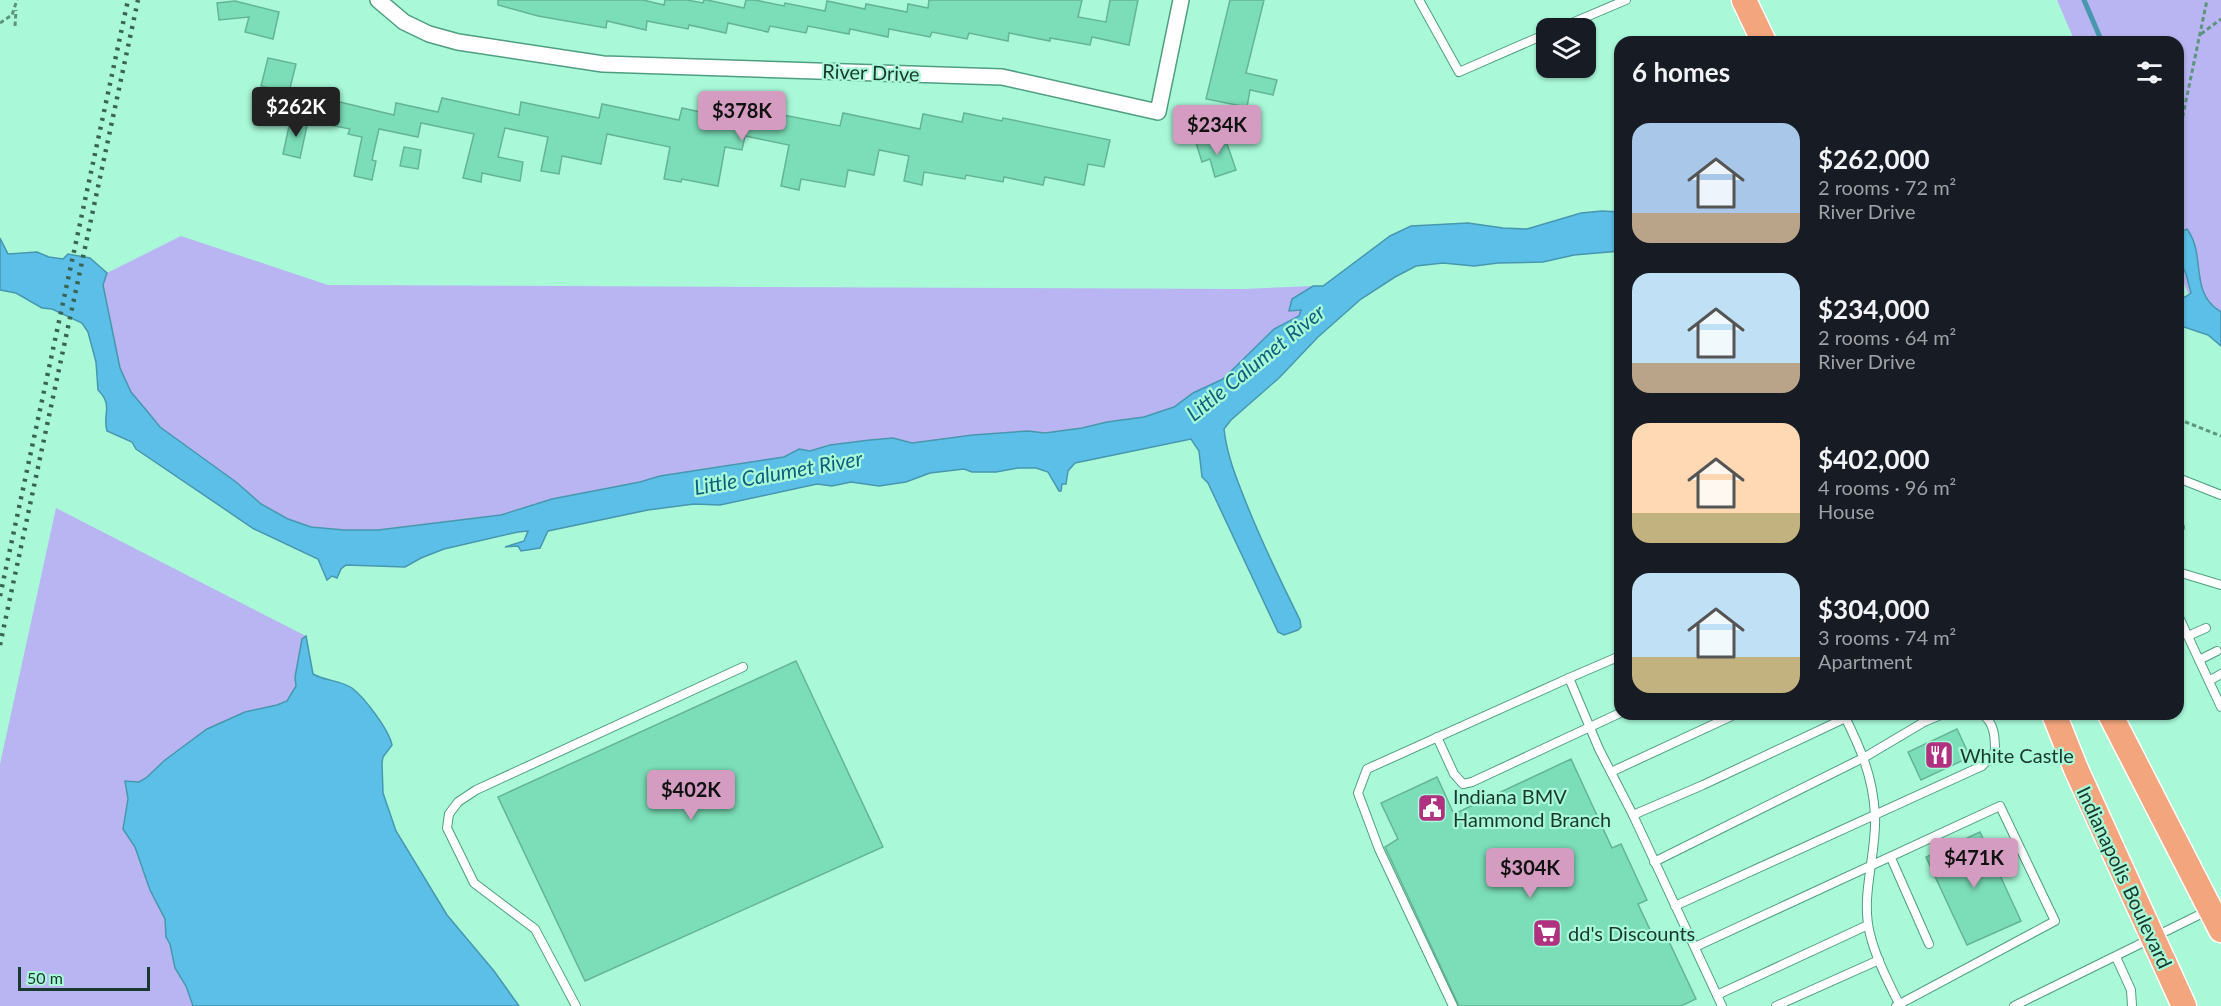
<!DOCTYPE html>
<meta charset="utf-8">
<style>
:root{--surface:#171b24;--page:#242831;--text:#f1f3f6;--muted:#9ea1a6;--accent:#d49cc0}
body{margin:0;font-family:Lato,sans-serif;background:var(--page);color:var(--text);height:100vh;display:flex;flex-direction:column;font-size:22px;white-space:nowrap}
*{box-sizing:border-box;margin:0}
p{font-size:20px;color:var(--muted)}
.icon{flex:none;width:33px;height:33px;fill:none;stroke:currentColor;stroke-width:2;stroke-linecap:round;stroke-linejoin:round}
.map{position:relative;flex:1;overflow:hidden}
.details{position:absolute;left:1614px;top:36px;width:570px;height:684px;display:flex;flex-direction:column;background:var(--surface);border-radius:18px;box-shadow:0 2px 4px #0004}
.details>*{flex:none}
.buttons{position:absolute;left:1536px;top:18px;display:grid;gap:12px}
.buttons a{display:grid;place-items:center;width:60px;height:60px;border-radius:12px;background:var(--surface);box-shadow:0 2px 4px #0004;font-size:30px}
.scale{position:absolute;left:18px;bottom:15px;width:132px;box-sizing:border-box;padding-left:6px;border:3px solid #18392d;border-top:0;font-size:16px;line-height:21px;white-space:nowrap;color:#18392d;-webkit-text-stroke:4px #a9f9d9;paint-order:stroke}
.price{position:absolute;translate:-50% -51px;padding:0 14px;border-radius:6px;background:var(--accent);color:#111;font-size:20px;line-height:39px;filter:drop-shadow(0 2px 3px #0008)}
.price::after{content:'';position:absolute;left:50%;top:36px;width:18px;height:14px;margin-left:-9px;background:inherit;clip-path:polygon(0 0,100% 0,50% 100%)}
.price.on{background:#222;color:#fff}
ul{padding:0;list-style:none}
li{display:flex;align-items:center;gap:18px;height:150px;padding:0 18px}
li span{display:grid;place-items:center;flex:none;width:168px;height:120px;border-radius:18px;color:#555}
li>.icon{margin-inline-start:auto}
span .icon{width:72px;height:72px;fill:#fffc;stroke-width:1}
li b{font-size:26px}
h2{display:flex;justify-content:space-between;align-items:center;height:72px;padding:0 18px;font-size:26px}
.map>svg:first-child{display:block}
.green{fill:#b8b5f2}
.water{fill:#5bbfe7;stroke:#4797af;stroke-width:1.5}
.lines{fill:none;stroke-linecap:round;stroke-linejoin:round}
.stream{stroke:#4797af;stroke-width:5}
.building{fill:#7bdeb8;stroke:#64b496;stroke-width:1.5}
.service-casing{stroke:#4f9e81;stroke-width:10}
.minor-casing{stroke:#4f9e81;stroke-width:18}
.trunk-casing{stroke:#fff;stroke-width:27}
.path{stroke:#5d947e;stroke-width:3;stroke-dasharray:4.5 3;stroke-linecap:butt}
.service{stroke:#fff;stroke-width:8}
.minor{stroke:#fff;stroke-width:15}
.trunk{stroke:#f3a67e;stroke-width:24}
.rail{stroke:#396454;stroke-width:4.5;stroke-dasharray:3 6;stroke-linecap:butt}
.labels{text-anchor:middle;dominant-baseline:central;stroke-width:4.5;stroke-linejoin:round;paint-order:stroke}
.street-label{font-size:20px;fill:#18392d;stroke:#a9f9d9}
.poi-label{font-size:20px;fill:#18392d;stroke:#a9f9d9;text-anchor:start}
.water-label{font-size:21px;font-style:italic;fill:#0e5f7b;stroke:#a9f9d9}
</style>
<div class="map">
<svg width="2221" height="1006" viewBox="0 0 2221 1006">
<rect width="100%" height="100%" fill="#a9f9d9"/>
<g class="green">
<path d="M2057,0H2221V312L2190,294L2189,295L2178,269V42H2075Z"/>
<path d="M181,236L328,285L1243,289L1313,286L1304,291L1290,311L1301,310L1299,316L1274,329L1223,379L1193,393L1174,407L1144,417L1107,422L1082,428L1045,433L1028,431L912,443L893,438L870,440L830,445L810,451L799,449L784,457L660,476L640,482L552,499L501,515L378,530H344L311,527L288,519L261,504L236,482L160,427L147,411L130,392L120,368L103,285L107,273Z"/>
<path d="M56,508L306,636L302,639L295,677L296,686L287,701L277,705L245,712L207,729L165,760L146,778L139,782L125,781L128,799L123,829L135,847L150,890L165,919L166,937L170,944L175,968L186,986L193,1006H0V764Z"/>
</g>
<g class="water">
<path d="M1602,211L1620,212V251L1574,255L1543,262L1498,263L1474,266L1443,263L1416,266L1395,277L1361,299L1318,337L1279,378L1231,420L1224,429C1227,456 1237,480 1247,505C1263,545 1281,582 1300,620L1301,627L1298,630L1284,635L1278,632L1208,483L1202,477L1199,451L1191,439L1075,463L1068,471L1066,484H1062L1061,491H1059L1048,472L1036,468H1018L996,472H972L964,469L930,473L906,482L879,486L851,482L832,486L817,484L720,505L694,504L648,510L548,531L540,548L521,551L518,546L505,547L524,541L528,531L518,532L444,549L421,558L405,567L346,565L341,569L337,578L332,576L327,580L318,559L254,529L136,449L132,442L107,431C102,414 114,406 98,390L96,362L88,332L82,323L52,309L42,308L16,293L0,290V238L8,254L37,252L49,257L63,259L68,254L90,258L107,273L103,285L120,368L131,392L147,411L160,427L236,482L261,504L288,519L311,527L344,530H378L501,515L552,499L640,482L660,476L784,457L799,449L810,451L830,445L870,440L893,438L912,443L973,435L1028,431L1045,433L1082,428L1107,422L1144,417L1174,407L1193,393L1223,379L1274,329L1299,316L1301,310L1289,311L1292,299L1313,286H1323L1390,236L1411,226L1468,223L1503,228L1527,229L1581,213Z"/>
<path d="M2178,225H2180L2183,231L2187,229C2207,256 2188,292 2221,312V346L2208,335L2178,325V297H2185L2191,293L2186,274L2178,258Z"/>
<path d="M306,636L313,674C325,681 340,680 352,688C365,698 389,730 392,745L383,757L382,763L383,793L396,831L447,915L494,971L519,1006H193L186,986L175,968L170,944L166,937L165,919L150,890L135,847L123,829L128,799L125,781L139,782L146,778L165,760L207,729L245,712L277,705L287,701L296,686L295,677L302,639Z"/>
</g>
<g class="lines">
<path class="stream" d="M2084,0L2102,42"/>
</g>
<g class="building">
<path d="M498,0H643L664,5L665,0H687L703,3L704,0H707L744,8L746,0H755L784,6L785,3L825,11L827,1L865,9L866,4L907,12L908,4L928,8L929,0H1082L1078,17L1106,22L1110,0H1138L1129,45L1092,37L1090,45L1050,38V41L1009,33L1008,41L969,33L967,39L932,32L930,37L889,29L888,37L850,29L849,34L808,26L806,33L770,26L768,32L728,23L726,33L689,25L688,29L647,21L646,30L607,21L606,28L538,16L498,5Z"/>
<path d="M1230,0H1264L1246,73L1277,80L1273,95L1250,90L1247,107L1206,99Z"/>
<path d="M235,1L279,12L273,39L245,32L249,17L219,20L217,3Z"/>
<path d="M268,58L296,64L289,92L261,86Z"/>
<path d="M315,96L394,115L396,103L438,112L442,98L519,115L521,102L599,118L602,104L679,120L682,108L759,125L762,111L840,126L843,113L920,129L923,114L962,122L964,113L1002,121L1003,118L1110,140L1104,167L1088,164L1084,185L1045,177L1043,185L1004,177L1003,182L966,175L965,179L924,172L922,185L904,181L909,156L879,150L874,175L848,170L845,187L801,179L799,190L781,186L789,145L745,136L742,150L725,147L718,186L682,179L681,182L664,179L670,147L607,134L601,164L562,156L559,174L541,171L548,137L505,128L498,157L523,162L520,181L482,173L481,182L463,178L474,134L421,123L418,137L379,129L372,160L376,161L372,180L354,176L362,137L348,134L350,129L310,121Z"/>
<path d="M291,117L308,121L300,158L283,154Z"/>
<path d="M1213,137L1215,144L1226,141L1236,170L1215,177L1210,159L1202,162L1196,143Z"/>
<path d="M404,147L421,150L418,169L400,166Z"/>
<path d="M796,661L883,847L585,981L498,797Z"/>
<path d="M1957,729L1970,757L1921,780L1908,752Z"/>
<path d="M1571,759L1612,848L1621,844L1647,900L1638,904L1653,936L1664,931L1696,999L1681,1006H1459L1385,847L1398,839L1381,803L1437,777L1454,814Z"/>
<path d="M1980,832L2021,921L1967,945L1926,857Z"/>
</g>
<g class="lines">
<g class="service-casing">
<g id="service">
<path d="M1419,0L1459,72L1546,34"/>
<path d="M1560,28L1626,0"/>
<path d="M2178,478L2221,495"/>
<path d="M2178,526L2180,527"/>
<path d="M2178,572L2221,585"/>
<path d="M2178,615L2221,707"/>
<path d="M2188,636L2206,628"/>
<path d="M1620,656L1569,678L1599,749L1633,815L1703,785L1854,714"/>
<path d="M2199,660L2217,651"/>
<path d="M2209,681L2221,674"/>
<path d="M1844,715C1861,749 1873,777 1875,815C1877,855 1860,895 1870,934C1876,959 1889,983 1900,1006"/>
<path d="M1437,737L1454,774L1463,784L1472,782L1620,713"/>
<path d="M1611,772L1736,714"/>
<path d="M1633,815L1722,1006"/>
<path d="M1891,858L1929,944"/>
<path d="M1654,862L1865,757L1924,722L1943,714"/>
<path d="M1675,906L1982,766L1995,752C1995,738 1995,723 1982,714"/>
<path d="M1695,947L2000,806L2055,921L1896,1006"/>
<path d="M2116,957L2131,990L2132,1006"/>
<path d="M1717,995L1868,925"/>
<path d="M576,1006L535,929L474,883L447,828L449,814L458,802L476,790L743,667"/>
<path d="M1453,1006L1379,849L1358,793L1367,769L1569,678"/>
<path d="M1776,1006L1879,960"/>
<path d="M2014,1006L2209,910"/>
</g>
</g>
<g class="minor-casing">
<path id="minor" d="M378,0L404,22L429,34L458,42L603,64L1002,77L1158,112L1181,0"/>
</g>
<g class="trunk-casing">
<g id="trunk">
<path d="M1744,0L1764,42"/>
<path d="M2054,714L2076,769L2184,1006"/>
<path d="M2110,714L2221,930"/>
</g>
</g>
<g class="path">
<path d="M0,23L12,15L17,0"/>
<path d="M15,26L16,10"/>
<path d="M2201,34L2221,19"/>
<path d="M2178,139L2207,0"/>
<path d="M2178,419L2221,436"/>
</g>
<use href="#service" class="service"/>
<use href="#minor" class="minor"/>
<use href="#trunk" class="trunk"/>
<g class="rail">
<path d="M0,596L128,0"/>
<path d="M0,645L138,0"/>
</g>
</g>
<defs>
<g id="restaurant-square" transform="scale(1.5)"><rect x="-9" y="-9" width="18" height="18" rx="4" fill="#b0317f" stroke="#a9f9d9"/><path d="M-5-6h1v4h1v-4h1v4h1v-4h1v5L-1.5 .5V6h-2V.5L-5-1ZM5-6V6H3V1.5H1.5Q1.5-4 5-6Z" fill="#fff"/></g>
<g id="civic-square" transform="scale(1.5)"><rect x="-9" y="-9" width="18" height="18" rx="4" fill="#b0317f" stroke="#a9f9d9"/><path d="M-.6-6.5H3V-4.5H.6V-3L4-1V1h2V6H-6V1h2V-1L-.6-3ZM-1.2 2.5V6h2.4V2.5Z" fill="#fff"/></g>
<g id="supermarket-square" transform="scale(1.5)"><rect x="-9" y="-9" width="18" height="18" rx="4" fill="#b0317f" stroke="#a9f9d9"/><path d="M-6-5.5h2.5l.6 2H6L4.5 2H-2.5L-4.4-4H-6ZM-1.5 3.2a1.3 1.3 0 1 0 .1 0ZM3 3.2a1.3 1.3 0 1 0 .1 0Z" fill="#fff"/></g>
</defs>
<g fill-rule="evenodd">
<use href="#restaurant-square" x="1939" y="755"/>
<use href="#civic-square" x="1432" y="808"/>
<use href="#supermarket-square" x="1547" y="933"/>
</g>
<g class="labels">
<g class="street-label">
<text transform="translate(871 72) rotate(2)">River Drive</text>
<text transform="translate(2125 877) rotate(65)">Indianapolis Boulevard</text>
</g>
<g class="poi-label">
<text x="1960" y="755">White Castle</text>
<text x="1453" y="796">Indiana BMV<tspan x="1453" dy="23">Hammond Branch</tspan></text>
<text x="1568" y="933">dd's Discounts</text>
</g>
<g class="water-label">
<text transform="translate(1255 362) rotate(-39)">Little Calumet River</text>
<text transform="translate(778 472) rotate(-10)">Little Calumet River</text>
</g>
</g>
</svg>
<div class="buttons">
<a><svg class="icon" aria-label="layers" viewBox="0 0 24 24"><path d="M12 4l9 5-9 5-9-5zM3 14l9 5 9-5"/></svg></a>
</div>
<div class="scale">50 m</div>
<b class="price on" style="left:296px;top:138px">$262K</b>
<b class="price" style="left:742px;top:142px">$378K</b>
<b class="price" style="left:1217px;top:156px">$234K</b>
<b class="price" style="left:691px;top:821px">$402K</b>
<b class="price" style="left:1974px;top:889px">$471K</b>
<b class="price" style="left:1530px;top:899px">$304K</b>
<section class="details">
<h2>6 homes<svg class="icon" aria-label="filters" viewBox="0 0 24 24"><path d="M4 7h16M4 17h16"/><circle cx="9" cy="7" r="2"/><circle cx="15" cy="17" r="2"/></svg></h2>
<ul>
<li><span style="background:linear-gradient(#a9c7e8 75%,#b9a48a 0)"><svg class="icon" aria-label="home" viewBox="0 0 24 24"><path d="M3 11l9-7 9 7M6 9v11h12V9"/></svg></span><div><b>$262,000</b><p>2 rooms · 72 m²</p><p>River Drive</p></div></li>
<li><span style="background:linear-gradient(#bfe0f5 75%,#b9a48a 0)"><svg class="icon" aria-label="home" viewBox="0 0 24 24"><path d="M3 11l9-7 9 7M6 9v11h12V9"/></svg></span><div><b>$234,000</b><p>2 rooms · 64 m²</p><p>River Drive</p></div></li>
<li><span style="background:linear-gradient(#ffd9b3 75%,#c2b280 0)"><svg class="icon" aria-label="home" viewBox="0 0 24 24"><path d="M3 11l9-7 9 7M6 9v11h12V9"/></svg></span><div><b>$402,000</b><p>4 rooms · 96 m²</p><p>House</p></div></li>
<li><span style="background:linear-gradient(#bfe0f5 70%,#c2b280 0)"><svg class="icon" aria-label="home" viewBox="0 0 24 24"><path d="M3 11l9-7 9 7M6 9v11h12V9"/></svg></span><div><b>$304,000</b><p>3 rooms · 74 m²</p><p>Apartment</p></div></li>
</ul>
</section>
</div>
